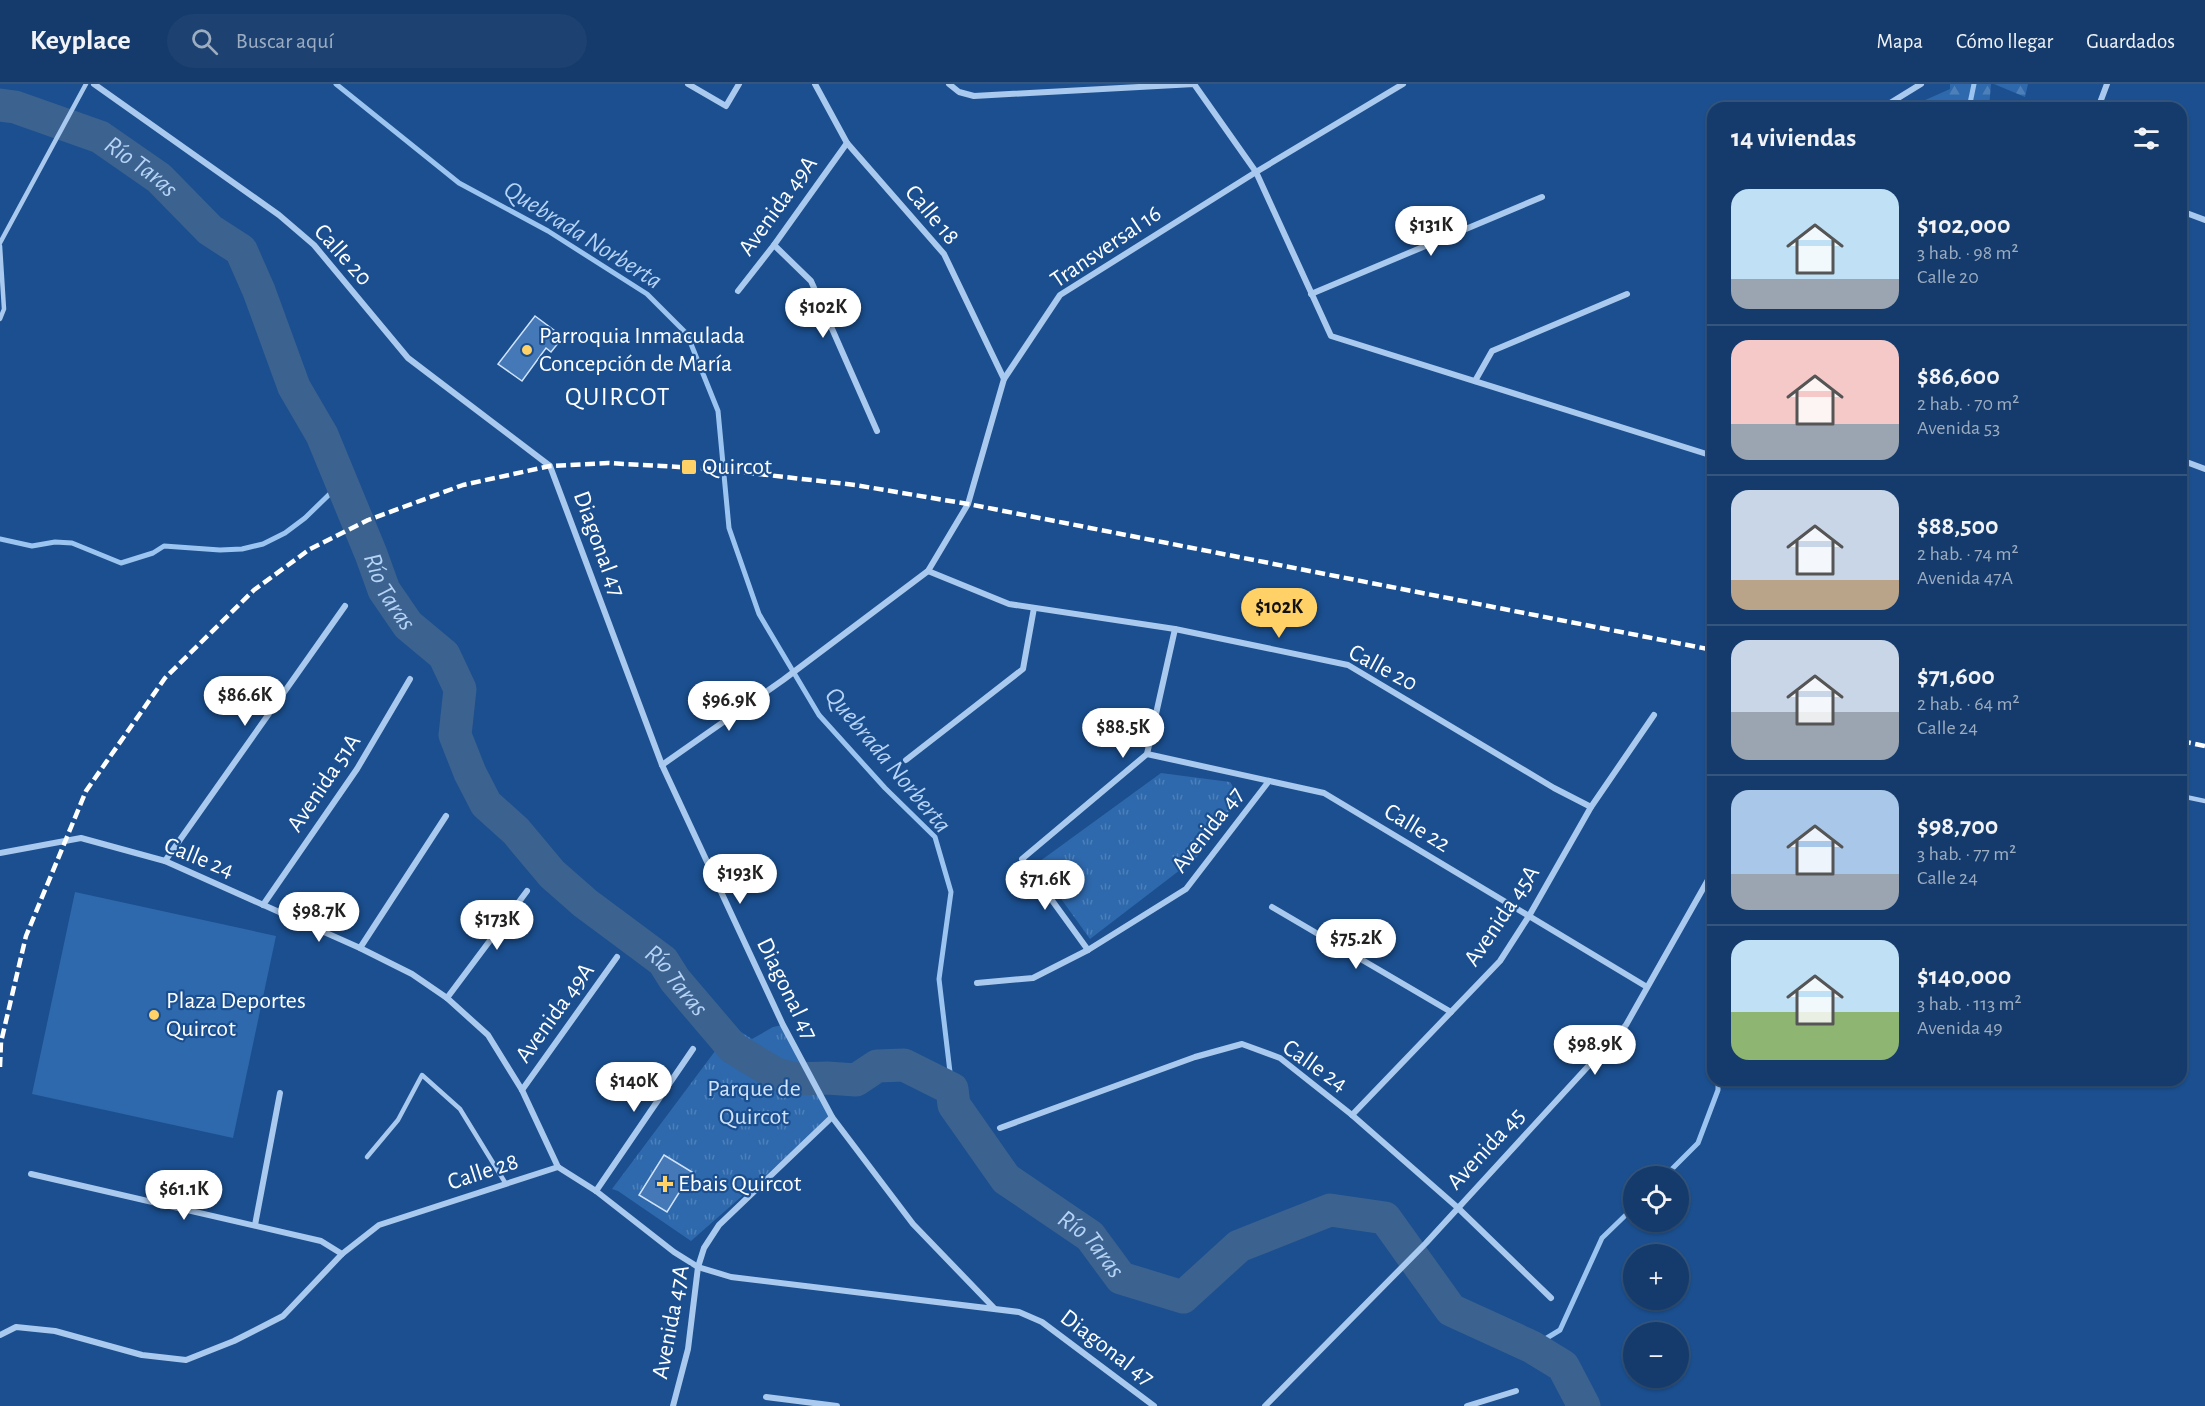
<!DOCTYPE html>
<html lang="es">
<meta charset="utf-8">
<style>
:root{--surface:#143b6b;--page:#1d4271;--text:#f1f3f6;--muted:#9dadc1;--line:#33557e;--accent:#ffd166}
body{margin:0;font-family:"Alegreya Sans",sans-serif;background:var(--page);color:var(--text);height:100vh;display:flex;flex-direction:column;font-size:22px;white-space:nowrap}
*{box-sizing:border-box;margin:0}
p{font-size:20px;color:var(--muted)}
.icon{flex:none;width:33px;height:33px;fill:none;stroke:currentColor;stroke-width:2;stroke-linecap:round;stroke-linejoin:round}
.map{position:relative;flex:1;overflow:hidden}
.details{position:absolute;left:1707px;top:18px;width:480px;height:984px;display:flex;flex-direction:column;background:var(--surface);border-radius:18px;box-shadow:0 2px 4px #0004,0 0 0 2px var(--line)}
.details>*{flex:none}
.controls{position:absolute;left:1623px;top:1082px;display:grid;gap:12px}
.controls a{display:grid;place-items:center;width:66px;height:66px;border-radius:50%;background:var(--surface);box-shadow:0 2px 4px #0004,0 0 0 2px var(--line);font-size:30px}
.price{position:absolute;translate:-50% -51px;padding:0 14px;border-radius:21px;background:#fff;color:#222;font-size:20px;line-height:39px;filter:drop-shadow(0 2px 3px #0008)}
.price::after{content:'';position:absolute;left:50%;top:36px;width:18px;height:14px;margin-left:-9px;background:inherit;clip-path:polygon(0 0,100% 0,50% 100%)}
.price.active{background:var(--accent);color:#111}
ul{padding:0;list-style:none}
li{display:flex;align-items:center;gap:18px;height:150px;padding:0 24px}
li+li{border-top:2px solid var(--line)}
li span{display:grid;place-items:center;flex:none;width:168px;height:120px;border-radius:18px;color:#555}
li>.icon{margin-inline-start:auto}
span .icon{width:72px;height:72px;fill:#fffc;stroke-width:1}
li b{font-size:26px}
h2{display:flex;justify-content:space-between;align-items:center;height:72px;padding:0 24px;font-size:26px}
header{display:flex;align-items:center;gap:36px;box-sizing:border-box;height:84px;padding:0 30px;background:var(--surface);border-bottom:2px solid var(--line)}
header strong{font-size:28px}
nav{display:flex;gap:33px;margin-inline-start:auto;font-size:21px}
.search{width:420px;height:54px;background:var(--page);display:flex;align-items:center;gap:15px;box-sizing:border-box;padding:0 21px;border-radius:33px;color:var(--muted);font-size:22px}
.map>svg:first-child{display:block}
.grass{fill:#2e69ad}
.forest{fill:url(#forest-firs)}
.park{fill:url(#park-tufts)}
.lines{fill:none;stroke-linecap:round;stroke-linejoin:round}
.stream{stroke:#9cc4f0;stroke-width:5}
.river{stroke:#3c6290;stroke-width:33}
.building{fill:#4478b7;stroke:#cfe3fa;stroke-width:1.5}
.service{stroke:#a9c9ee;stroke-width:4.5}
.minor{stroke:#a9c9ee;stroke-width:6}
.rail{stroke:#fff;stroke-width:4.5;stroke-dasharray:10 4.5;stroke-linecap:butt}
.poi-dot{fill:#ffd166;stroke:#1b4f8f;stroke-width:2}
.labels{text-anchor:middle;dominant-baseline:central;stroke-width:4.5;stroke-linejoin:round;paint-order:stroke}
.street-label{font-size:24px;fill:#fff;stroke:#1b4f8f}
.poi-label{font-size:24px;fill:#fff;stroke:#1b4f8f;text-anchor:start}
.park-label{font-size:24px;fill:#cfe3fa;stroke:#1b4f8f}
.water-label{font-size:26px;font-style:italic;fill:#b5d3f5;stroke:#1b4f8f}
.neighbourhood-label{font-size:26px;letter-spacing:1.5px;fill:#fff;stroke:#1b4f8f}
</style>
<header>
<strong>Keyplace</strong>
<div class="search"><svg class="icon" aria-label="search" viewBox="0 0 24 24"><circle cx="10" cy="10" r="6"/><path d="M15 15l6 6"/></svg>Buscar aquí</div>
<nav><a>Mapa</a><a>Cómo llegar</a><a>Guardados</a></nav>
</header>
<div class="map">
<svg width="2205" height="1322" viewBox="0 0 2205 1322">
<defs>
<pattern id="forest-firs" width="22" height="20" patternUnits="userSpaceOnUse" patternTransform="scale(1.5)"><rect width="22" height="20" fill="#2e69ad"/><path d="M5 1l3.5 6h-7zM16 11l3.5 6h-7z" fill="#4d80b9"/></pattern>
<pattern id="park-tufts" width="24" height="20" patternUnits="userSpaceOnUse" patternTransform="scale(1.5)"><rect width="24" height="20" fill="#2e69ad"/><path d="M3 7l-1-3M5 7V3M7 7l1-3M15 17l-1-3M17 17v-4M19 17l1-3" fill="none" stroke="#4d80b9"/></pattern>
</defs>
<rect width="100%" height="100%" fill="#1b4f8f"/>
<path class="grass" d="M75,808L276,852L233,1054L32,1010Z"/>
<g class="forest">
<path d="M1950,0H1991L1989,24H1916L1914,21L1950,5Z"/>
<path d="M1994,0H2028L2025,13Z"/>
</g>
<g class="park">
<path d="M1161,689L1230,698L1239,713L1197,773L1090,855L1036,780Z"/>
<path d="M783,941L832,1033L691,1157L618,1107L612,1105L733,943L752,955L773,943Z"/>
</g>
<g class="lines">
<g class="stream">
<path d="M336,0L459,99L548,147L647,210L687,250L718,327L729,444L759,530L819,631L885,704L935,753L951,808L939,895L952,1005"/>
<path d="M1969,24L1974,0"/>
<path d="M0,455L32,462L55,458L72,459L121,479L153,469L164,462L220,466L242,465L263,460L285,449L305,434L341,399"/>
<path d="M1665,1092L1698,1059L1718,1006V996"/>
<path d="M1532,1263L1560,1246L1602,1154L1634,1123"/>
</g>
<path class="river" id="s1" d="M0,21L15,23L100,53L159,94L210,146L241,166L259,207L294,303L322,351L371,470L384,506L408,541L444,571L460,605L455,651L470,689L486,720L516,747L552,790L585,819L663,877L675,896L733,964L776,990L795,995L827,994L856,996L877,982L904,981L952,1005L954,1021L1006,1095L1090,1152L1121,1194L1183,1213L1239,1162L1330,1126L1385,1134L1451,1226L1532,1263L1563,1282L1584,1322"/>
</g>
<g class="building">
<path d="M535,232L563,253L551,268L546,264L522,297L498,280Z"/>
<path d="M664,1071L692,1088L667,1128L639,1111Z"/>
</g>
<g class="lines">
<g class="service">
<path d="M0,159L86,0"/>
<path d="M0,162L4,225L0,235"/>
<path d="M2181,712L2205,717"/>
<path d="M367,1073L398,1036L422,991L460,1025L506,1100"/>
</g>
<g class="minor">
<path d="M94,0L279,131L314,161L408,274L550,382L662,681L783,941L832,1033L913,1140L994,1224"/>
<path d="M688,0L726,22L739,0"/>
<path d="M815,0L847,59L944,170L1004,295"/>
<path d="M949,0L959,8L974,12L1194,0L1256,88L1331,252L1713,372"/>
<path d="M1882,24L1921,0"/>
<path d="M2098,24L2107,0"/>
<path d="M2181,127L2205,136"/>
<path d="M774,161L811,197L877,347"/>
<path d="M738,207L774,161L847,59"/>
<path d="M1311,210L1542,113"/>
<path d="M1475,297L1492,267L1627,210"/>
<path d="M2181,376L2205,385"/>
<path d="M928,487L1009,520L1175,545L1348,581L1554,704L1591,723"/>
<path d="M1147,670L1324,709L1647,903"/>
<path d="M906,676L1023,585L1034,524"/>
<path d="M662,681L783,596L928,487L968,420L1004,295L1060,211L1256,88L1403,0"/>
<path d="M0,769L81,754L165,777L360,864L412,890L447,914L488,951L522,1006L558,1083"/>
<path d="M165,777L345,522"/>
<path d="M263,821L357,685L410,595"/>
<path d="M1272,823L1451,928"/>
<path d="M360,864L446,732"/>
<path d="M1088,866L1022,775L1147,670L1175,545"/>
<path d="M977,899L1033,894L1088,866L1186,805L1269,697"/>
<path d="M447,914L527,807"/>
<path d="M522,1006L617,873"/>
<path d="M1352,1031L1500,877L1529,832L1591,723L1654,631"/>
<path d="M1000,1044L1195,973L1242,960L1280,974L1352,1031L1457,1123L1551,1214"/>
<path d="M558,1083L596,1107L674,1168L698,1183L731,1193L1019,1228L1042,1238L1154,1322"/>
<path d="M31,1090L321,1157L342,1170"/>
<path d="M596,1107L693,965"/>
<path d="M255,1141L280,1009"/>
<path d="M0,1251L16,1243L55,1247L142,1271L186,1276L234,1257L283,1232L342,1170L379,1141L558,1083"/>
<path d="M766,1313L837,1322"/>
<path d="M673,1322L688,1265L698,1183L704,1164L719,1141L832,1033"/>
<path d="M1265,1322L1426,1159L1626,941L1713,787"/>
<path d="M1467,1322L1516,1307"/>
</g>
<g class="rail">
<path d="M2181,657L2205,662"/>
<path d="M0,983L1,958L26,852L86,707L165,594L254,506L310,465L368,436L463,401L550,382L608,379L715,385L855,401L968,420L1713,566"/>
</g>
</g>
<g class="poi-dot">
<circle cx="527" cy="266" r="6"/>
<rect x="681" y="375" width="16" height="16" rx="3"/>
<circle cx="154" cy="931" r="6"/>
<path d="M662 1091h6v6h6v6h-6v6h-6v-6h-6v-6h6z"/>
</g>
<g class="labels">
<g class="street-label">
<text transform="translate(778 122) rotate(-54)">Avenida 49A</text>
<text transform="translate(932 131) rotate(50)">Calle 18</text>
<text transform="translate(1106 163) rotate(-34)">Transversal 16</text>
<text transform="translate(343 171) rotate(48)">Calle 20</text>
<text transform="translate(599 460) rotate(70)">Diagonal 47</text>
<text transform="translate(1383 584) rotate(28)">Calle 20</text>
<text transform="translate(324 699) rotate(-56)">Avenida 51A</text>
<text transform="translate(1417 744) rotate(31)">Calle 22</text>
<text transform="translate(1208 746) rotate(-52)">Avenida 47</text>
<text transform="translate(199 774) rotate(22)">Calle 24</text>
<text transform="translate(1502 832) rotate(-56)">Avenida 45A</text>
<text transform="translate(787 905) rotate(64)">Diagonal 47</text>
<text transform="translate(555 929) rotate(-54)">Avenida 49A</text>
<text transform="translate(1315 982) rotate(35)">Calle 24</text>
<text transform="translate(1486 1065) rotate(-47)">Avenida 45</text>
<text transform="translate(483 1088) rotate(-18)">Calle 28</text>
<text transform="translate(671 1238) rotate(-79)">Avenida 47A</text>
<text transform="translate(1107 1264) rotate(37)">Diagonal 47</text>
</g>
<g class="poi-label">
<text x="539" y="252">Parroquia Inmaculada<tspan x="539" dy="28">Concepción de María</tspan></text>
<text x="702" y="383">Quircot</text>
<text x="166" y="917">Plaza Deportes<tspan x="166" dy="28">Quircot</tspan></text>
<text x="678" y="1100">Ebais Quircot</text>
</g>
<g class="park-label">
<text x="754" y="1005">Parque de<tspan x="754" dy="28">Quircot</tspan></text>
</g>
<g class="water-label">
<text stroke="none"><textPath href="#s1" startOffset="156">Río Taras</textPath></text>
<text transform="translate(583 151) rotate(32)">Quebrada Norberta</text>
<text stroke="none"><textPath href="#s1" startOffset="660">Río Taras</textPath></text>
<text transform="translate(888 676) rotate(50)">Quebrada Norberta</text>
<text stroke="none"><textPath href="#s1" startOffset="1166">Río Taras</textPath></text>
<text stroke="none"><textPath href="#s1" startOffset="1706">Río Taras</textPath></text>
</g>
<g class="neighbourhood-label">
<text x="618" y="313">QUIRCOT</text>
</g>
</g>
</svg>
<div class="controls">
<a><svg class="icon" aria-label="locate" viewBox="0 0 24 24"><circle cx="12" cy="12" r="6"/><path d="M12 2v4M12 18v4M2 12h4M18 12h4"/></svg></a>
<a>+</a>
<a>−</a>
</div>
<b class="price" style="left:1431px;top:173px">$131K</b>
<b class="price" style="left:823px;top:255px">$102K</b>
<b class="price active" style="left:1279px;top:555px">$102K</b>
<b class="price" style="left:245px;top:643px">$86.6K</b>
<b class="price" style="left:729px;top:648px">$96.9K</b>
<b class="price" style="left:1123px;top:675px">$88.5K</b>
<b class="price" style="left:740px;top:821px">$193K</b>
<b class="price" style="left:1045px;top:827px">$71.6K</b>
<b class="price" style="left:319px;top:859px">$98.7K</b>
<b class="price" style="left:497px;top:867px">$173K</b>
<b class="price" style="left:1356px;top:886px">$75.2K</b>
<b class="price" style="left:1595px;top:992px">$98.9K</b>
<b class="price" style="left:634px;top:1029px">$140K</b>
<b class="price" style="left:184px;top:1137px">$61.1K</b>
<section class="details">
<h2>14 viviendas<svg class="icon" aria-label="filters" viewBox="0 0 24 24"><path d="M4 7h16M4 17h16"/><circle cx="9" cy="7" r="2"/><circle cx="15" cy="17" r="2"/></svg></h2>
<ul>
<li><span style="background:linear-gradient(#bfe0f5 75%,#9aa5b1 0)"><svg class="icon" aria-label="home" viewBox="0 0 24 24"><path d="M3 11l9-7 9 7M6 9v11h12V9"/></svg></span><div><b>$102,000</b><p>3 hab. · 98 m²</p><p>Calle 20</p></div></li>
<li><span style="background:linear-gradient(#f6c9c9 70%,#9aa5b1 0)"><svg class="icon" aria-label="home" viewBox="0 0 24 24"><path d="M3 11l9-7 9 7M6 9v11h12V9"/></svg></span><div><b>$86,600</b><p>2 hab. · 70 m²</p><p>Avenida 53</p></div></li>
<li><span style="background:linear-gradient(#c9d6e8 75%,#b9a48a 0)"><svg class="icon" aria-label="home" viewBox="0 0 24 24"><path d="M3 11l9-7 9 7M6 9v11h12V9"/></svg></span><div><b>$88,500</b><p>2 hab. · 74 m²</p><p>Avenida 47A</p></div></li>
<li><span style="background:linear-gradient(#c9d6e8 60%,#9aa5b1 0)"><svg class="icon" aria-label="home" viewBox="0 0 24 24"><path d="M3 11l9-7 9 7M6 9v11h12V9"/></svg></span><div><b>$71,600</b><p>2 hab. · 64 m²</p><p>Calle 24</p></div></li>
<li><span style="background:linear-gradient(#a9c7e8 70%,#9aa5b1 0)"><svg class="icon" aria-label="home" viewBox="0 0 24 24"><path d="M3 11l9-7 9 7M6 9v11h12V9"/></svg></span><div><b>$98,700</b><p>3 hab. · 77 m²</p><p>Calle 24</p></div></li>
<li><span style="background:linear-gradient(#bfe0f5 60%,#8fb573 0)"><svg class="icon" aria-label="home" viewBox="0 0 24 24"><path d="M3 11l9-7 9 7M6 9v11h12V9"/></svg></span><div><b>$140,000</b><p>3 hab. · 113 m²</p><p>Avenida 49</p></div></li>
</ul>
</section>
</div>
